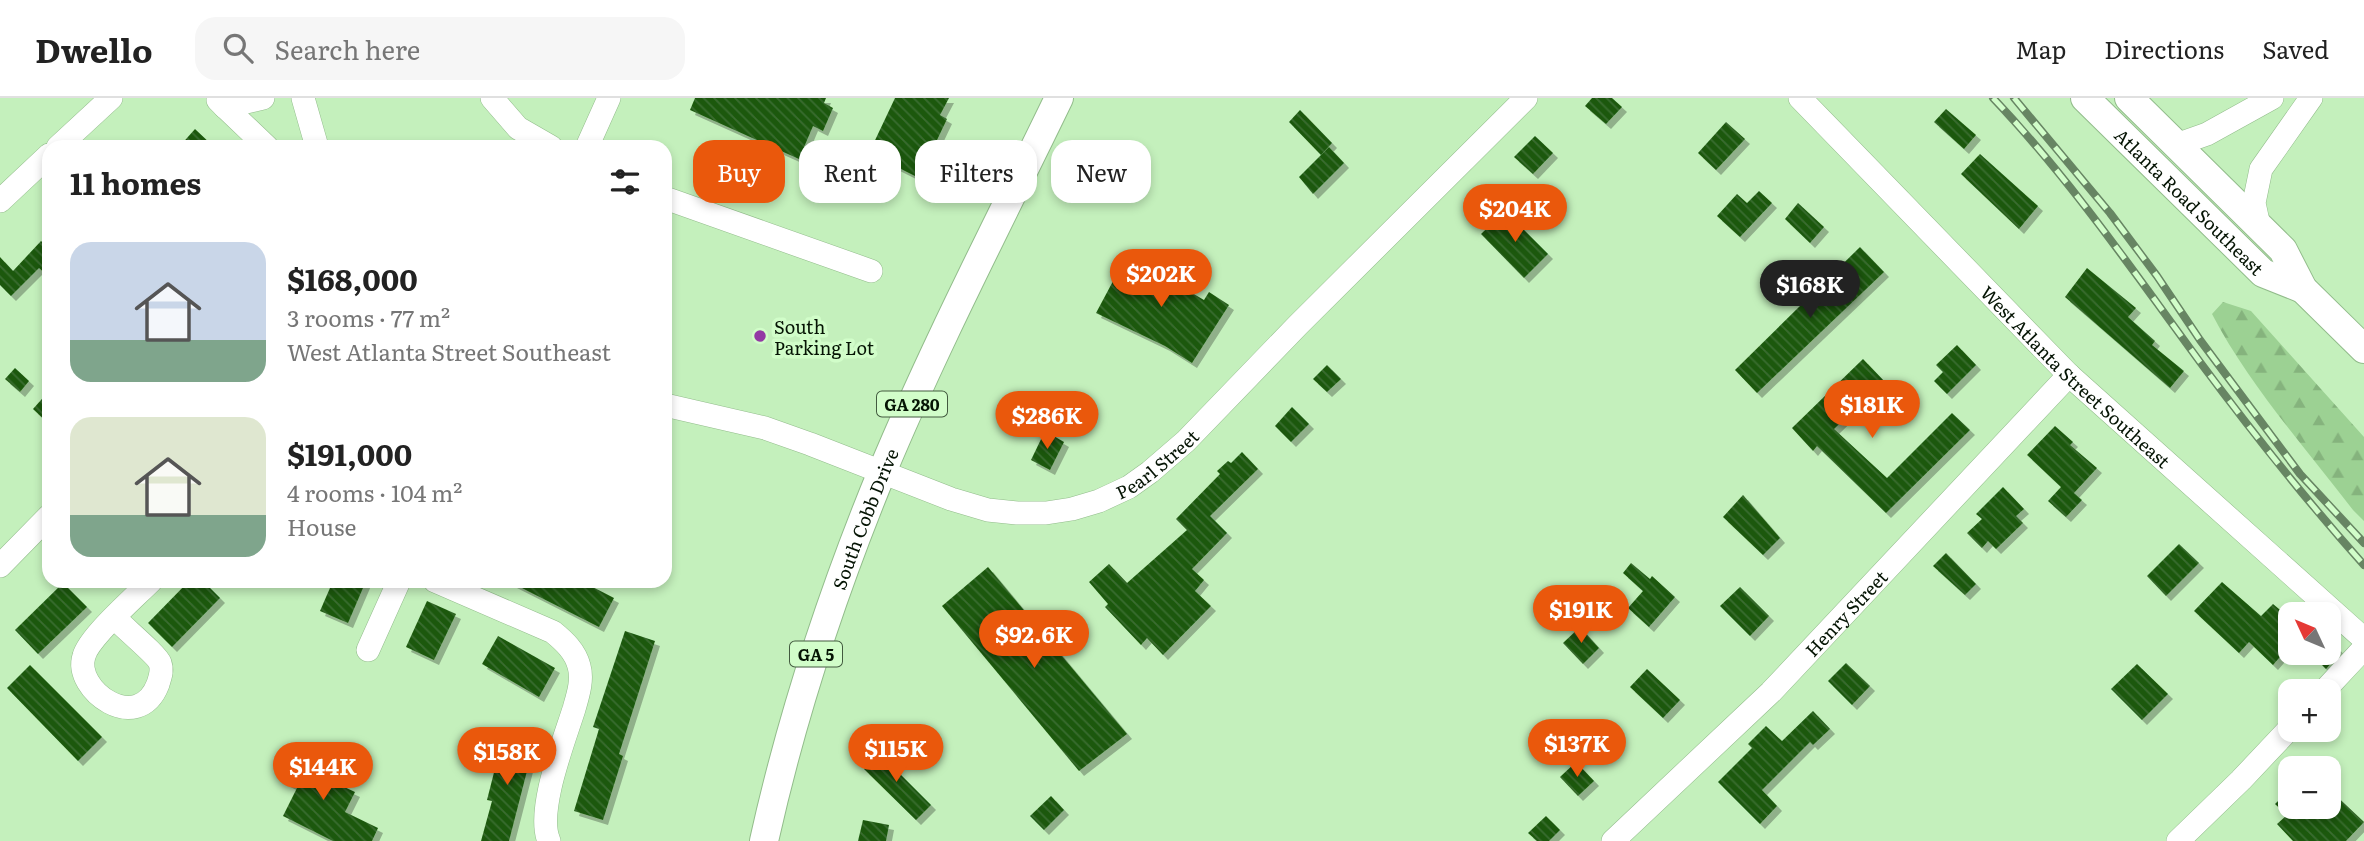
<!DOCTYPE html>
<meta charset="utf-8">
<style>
:root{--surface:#fff;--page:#f6f6f6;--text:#222;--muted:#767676;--line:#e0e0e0;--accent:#ea580c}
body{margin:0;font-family:Literata,serif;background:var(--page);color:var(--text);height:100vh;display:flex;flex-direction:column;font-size:26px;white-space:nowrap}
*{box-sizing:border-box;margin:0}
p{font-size:23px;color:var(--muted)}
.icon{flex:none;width:38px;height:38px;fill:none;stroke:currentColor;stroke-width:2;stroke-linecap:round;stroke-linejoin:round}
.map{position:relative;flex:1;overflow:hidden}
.panel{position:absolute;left:42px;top:42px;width:630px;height:448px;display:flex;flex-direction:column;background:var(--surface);border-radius:21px;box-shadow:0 4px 10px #0003}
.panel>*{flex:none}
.top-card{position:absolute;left:693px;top:42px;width:665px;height:63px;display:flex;gap:14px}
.needle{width:46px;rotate:314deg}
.buttons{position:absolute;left:2278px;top:504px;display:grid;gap:14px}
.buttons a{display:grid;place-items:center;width:63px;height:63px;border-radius:14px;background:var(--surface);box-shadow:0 4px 10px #0003;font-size:35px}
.price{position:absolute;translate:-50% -60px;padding:0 16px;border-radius:24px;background:var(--accent);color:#fff;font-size:23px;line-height:46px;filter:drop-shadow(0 2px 4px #0008)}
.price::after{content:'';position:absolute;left:50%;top:42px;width:21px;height:16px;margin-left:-10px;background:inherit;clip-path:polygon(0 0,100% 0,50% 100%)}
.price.current{background:#222;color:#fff}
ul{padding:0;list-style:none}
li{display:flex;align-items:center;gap:21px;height:175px;padding:0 28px}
li span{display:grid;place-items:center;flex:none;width:196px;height:140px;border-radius:21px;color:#555}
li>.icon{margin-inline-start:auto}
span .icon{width:84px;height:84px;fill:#fffc;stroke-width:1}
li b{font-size:30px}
h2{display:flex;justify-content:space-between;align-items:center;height:84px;padding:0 28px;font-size:30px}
.chip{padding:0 24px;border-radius:21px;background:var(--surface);box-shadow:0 4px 10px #0003;font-size:24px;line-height:63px}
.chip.current{background:var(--accent);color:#fff}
header{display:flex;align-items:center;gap:42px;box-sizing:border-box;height:98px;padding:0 35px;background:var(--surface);border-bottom:2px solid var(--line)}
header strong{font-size:33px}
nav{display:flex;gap:38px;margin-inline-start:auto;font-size:24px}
.search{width:490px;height:63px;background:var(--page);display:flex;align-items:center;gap:18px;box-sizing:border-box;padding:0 24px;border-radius:21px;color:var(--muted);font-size:26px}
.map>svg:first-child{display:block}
.forest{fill:url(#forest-firs)}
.building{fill:url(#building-back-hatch);filter:url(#shadow)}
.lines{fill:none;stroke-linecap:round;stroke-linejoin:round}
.minor-casing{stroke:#92bc8b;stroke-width:24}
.major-casing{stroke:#92bc8b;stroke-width:30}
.minor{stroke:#fff;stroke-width:23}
.major{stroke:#fff;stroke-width:28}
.rail-casing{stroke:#678563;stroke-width:8}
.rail{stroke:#d1fdc9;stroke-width:5;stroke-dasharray:16;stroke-linecap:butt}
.poi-dot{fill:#9339a4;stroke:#d1fdc9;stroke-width:2.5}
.labels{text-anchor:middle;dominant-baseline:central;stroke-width:7;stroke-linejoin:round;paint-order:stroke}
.shield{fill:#d1fdc9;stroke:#425a3f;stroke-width:2}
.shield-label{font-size:16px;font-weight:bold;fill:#051404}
.street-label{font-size:18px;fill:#051404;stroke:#d1fdc9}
.poi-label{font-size:18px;fill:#051404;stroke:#d1fdc9;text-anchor:start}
</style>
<header>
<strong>Dwello</strong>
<div class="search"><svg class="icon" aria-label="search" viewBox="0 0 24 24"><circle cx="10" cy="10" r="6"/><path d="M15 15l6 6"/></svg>Search here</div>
<nav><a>Map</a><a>Directions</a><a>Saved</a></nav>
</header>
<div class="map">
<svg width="2364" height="743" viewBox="0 0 2364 743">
<defs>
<pattern id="forest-firs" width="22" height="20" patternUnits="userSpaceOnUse" patternTransform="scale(1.75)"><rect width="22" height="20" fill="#9cd193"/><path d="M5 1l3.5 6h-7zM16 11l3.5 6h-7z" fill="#85b37d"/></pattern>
<pattern id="building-back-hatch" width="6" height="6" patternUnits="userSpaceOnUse" patternTransform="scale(1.75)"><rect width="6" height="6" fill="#1c590f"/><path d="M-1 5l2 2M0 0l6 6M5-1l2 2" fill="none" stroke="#3a6c30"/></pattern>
<filter id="shadow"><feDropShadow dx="5" dy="5" stdDeviation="0" flood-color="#0004"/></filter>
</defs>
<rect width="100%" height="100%" fill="#c4f0bc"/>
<path class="forest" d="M2223,204L2251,213L2364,339V423L2353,412C2304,348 2249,287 2212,216Z"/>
<g class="building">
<path d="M695,0H826L824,5L833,10L823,33L813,28L799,61L690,12Z"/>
<path d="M895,0H949L940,17L947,21L919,80L869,55Z"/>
<path d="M1592,0H1612L1622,9L1606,26L1585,8Z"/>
<path d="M1946,11L1976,37L1964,51L1934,24Z"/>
<path d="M1300,12L1332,45L1321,57L1289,24Z"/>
<path d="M1726,24L1745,41L1716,72L1698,55Z"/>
<path d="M195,31L214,49H179Z"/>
<path d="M1535,38L1553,55L1533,76L1514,59Z"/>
<path d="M1329,49L1344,65L1313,96L1299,79Z"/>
<path d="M1980,56L2038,108L2019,131L1961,76Z"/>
<path d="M1759,93L1772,105L1740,139L1717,118L1737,96L1747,105Z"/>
<path d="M1798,105L1824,129L1810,145L1785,121Z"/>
<path d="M1505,113L1548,156L1524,180L1481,136Z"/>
<path d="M41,143L49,150V179L39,170L11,198L0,187V159L13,173Z"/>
<path d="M1860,149L1884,174L1757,295L1735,272Z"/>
<path d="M1127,157L1204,202L1209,194L1229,207L1192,265L1165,248L1096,215Z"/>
<path d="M2087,170L2136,210L2128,219L2155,243L2152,247L2184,273L2170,290L2065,199Z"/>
<path d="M1957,247L1976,267L1947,296L1934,283L1943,274L1936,267Z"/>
<path d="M1863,261L1884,283L1834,331L1887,380L1952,315L1970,332L1886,415L1817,348L1813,353L1792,330Z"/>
<path d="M1327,267L1341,281L1327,294L1313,281Z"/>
<path d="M15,270L29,283L20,294L5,281Z"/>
<path d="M49,293V326L33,311Z"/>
<path d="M1292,309L1309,326L1291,344L1275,328Z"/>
<path d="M2055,328L2073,344L2070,347L2097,370L2074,395L2082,402L2066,419L2048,403L2061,389L2027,357Z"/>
<path d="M1045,333L1064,344L1050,372L1031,362Z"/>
<path d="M1242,354L1258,371L1210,418L1227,435L1192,471L1204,482L1195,493L1211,508L1163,557L1147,540L1141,547L1105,509L1108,506L1089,484L1109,466L1127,485L1187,432L1176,421L1220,376L1217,373L1228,363L1231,365Z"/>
<path d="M2003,389L2024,411L2016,418L2023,425L1996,451L1988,443L1982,450L1967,435L1982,421L1976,416Z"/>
<path d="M1743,397L1780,440L1763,457L1723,419Z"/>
<path d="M2179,446L2199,465L2166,498L2147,478Z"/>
<path d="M1946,455L1976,486L1965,497L1933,468Z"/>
<path d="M1631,465L1650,481L1652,478L1675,499L1649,529L1628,510L1643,493L1623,475Z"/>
<path d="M988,469L1127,636L1079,673L942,508Z"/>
<path d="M189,483H203L220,500L172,549L148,525Z"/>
<path d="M333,483H366L348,525L320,513Z"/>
<path d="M508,483H581L614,500L599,529Z"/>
<path d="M2222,484L2261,518L2273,506L2291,521V546L2273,567L2249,544L2239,555L2194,513Z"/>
<path d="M63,485L87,509L38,556L15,532Z"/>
<path d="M1740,489L1769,518L1750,538L1720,508Z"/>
<path d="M427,503L456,516L434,562L406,549Z"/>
<path d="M1580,529L1599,550L1583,566L1563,545Z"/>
<path d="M625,533L655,543L619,656L623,658L603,722L574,713L599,631L593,629Z"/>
<path d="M498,538L555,570L539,599L482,566Z"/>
<path d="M2334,546L2341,554L2326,571L2318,563L2325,555H2329V551Z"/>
<path d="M1846,565L1870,588L1852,607L1828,583Z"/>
<path d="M2137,566L2168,596L2142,622L2111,591Z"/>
<path d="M30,567L102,639L78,663L7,590Z"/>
<path d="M1647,571L1680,602L1663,620L1630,589Z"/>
<path d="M1813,613L1830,631L1813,647L1810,644L1762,692L1777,708L1760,726L1718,684L1752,650L1748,646L1766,628L1782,643Z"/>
<path d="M504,635L535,642L509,743H481L492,703L487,702Z"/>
<path d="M880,647L890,658L886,662L931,707L916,722L864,671L870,665L866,661Z"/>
<path d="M306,656L346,676L340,687L355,694L345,714L378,730L372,743H333L283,718L297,690L278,680L287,663L300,670Z"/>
<path d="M1576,664L1594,683L1578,698L1560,679Z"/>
<path d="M2291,690V709H2329V691L2364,724L2346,743H2293L2277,726L2287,717L2275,706Z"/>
<path d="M1051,698L1064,712L1044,732L1030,718Z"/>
<path d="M1546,718L1560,732L1549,743H1537L1528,735Z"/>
<path d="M863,722L889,727L886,743H858Z"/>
</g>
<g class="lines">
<g class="minor-casing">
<g id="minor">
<path d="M303,0L317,49"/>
<path d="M492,0L518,30L551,49"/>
<path id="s1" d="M1800,0L2069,277L2364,541"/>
<path d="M218,2L225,9L263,0"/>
<path d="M225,9L267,49"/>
<path d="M2176,47L2207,36L2272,0"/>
<path d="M58,49L111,0"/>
<path d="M587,49L609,0"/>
<path d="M665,100L871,173"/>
<path d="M0,103L49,57"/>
<path d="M2259,128L2254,105L2261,71L2311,0"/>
<path id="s2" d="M665,307L765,330L810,346L951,401L988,412L1017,415H1046L1072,411L1099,403L1129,389L1150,374L1186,343L1298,227L1526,0"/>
<path d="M0,468L49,418"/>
<path d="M435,483L553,534C564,543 575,553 579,568C583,582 578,597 574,611C564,643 536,713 549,743"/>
<path d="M115,520C123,529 157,557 160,565C163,573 160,579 158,586C138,638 73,592 84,558C89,539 135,499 151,483"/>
<path d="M368,552L399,483"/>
<path d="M2324,593L2364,550"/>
<path id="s3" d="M1613,743L1771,594L2069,277"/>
<path d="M2178,743L2241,682L2291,629"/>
</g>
</g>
<g class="major-casing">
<g id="major">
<path id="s4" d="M2085,0L2263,175L2303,191"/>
<path d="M2129,0L2283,152L2303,191L2364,251"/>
<path id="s5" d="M764,743C792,617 833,493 882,374C935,247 999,124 1059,0"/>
</g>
</g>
<use href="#minor" class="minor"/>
<use href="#major" class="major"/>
<g class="rail-casing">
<g id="rail">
<path d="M1993,0C2070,81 2134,174 2200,264C2252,334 2306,402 2364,467"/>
<path d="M2014,0L2110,115L2157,178L2200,242L2300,376L2364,445"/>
</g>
</g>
<use href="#rail" class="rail"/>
</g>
<circle class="poi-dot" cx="760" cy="238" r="7"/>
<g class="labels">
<g class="shield">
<rect x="877" y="293.5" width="70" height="25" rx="5"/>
<rect x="790" y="543.5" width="52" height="25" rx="5"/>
</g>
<g class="shield-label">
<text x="912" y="306">GA 280</text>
<text x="816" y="556">GA 5</text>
</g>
<g class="street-label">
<text stroke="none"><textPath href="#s4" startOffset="147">Atlanta Road Southeast</textPath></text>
<text stroke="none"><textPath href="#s1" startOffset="392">West Atlanta Street Southeast</textPath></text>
<text stroke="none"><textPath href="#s2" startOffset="522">Pearl Street</textPath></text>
<text stroke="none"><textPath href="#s5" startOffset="338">South Cobb Drive</textPath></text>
<text stroke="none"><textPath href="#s3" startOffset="326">Henry Street</textPath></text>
</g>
<g class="poi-label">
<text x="774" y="228">South<tspan x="774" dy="21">Parking Lot</tspan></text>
</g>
</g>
</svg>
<div class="buttons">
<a><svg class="needle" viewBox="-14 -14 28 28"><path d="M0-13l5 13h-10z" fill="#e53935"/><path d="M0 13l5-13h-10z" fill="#767676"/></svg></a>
<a>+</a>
<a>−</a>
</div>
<b class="price" style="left:1515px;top:146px">$204K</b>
<b class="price" style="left:1161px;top:211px">$202K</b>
<b class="price current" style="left:1810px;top:222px">$168K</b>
<b class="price" style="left:1872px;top:342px">$181K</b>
<b class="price" style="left:1047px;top:353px">$286K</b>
<b class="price" style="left:1581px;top:547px">$191K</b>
<b class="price" style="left:1034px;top:572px">$92.6K</b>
<b class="price" style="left:1577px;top:681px">$137K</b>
<b class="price" style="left:896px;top:686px">$115K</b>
<b class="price" style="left:507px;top:689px">$158K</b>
<b class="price" style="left:323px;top:704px">$144K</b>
<div class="top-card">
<a class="chip current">Buy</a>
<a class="chip">Rent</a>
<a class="chip">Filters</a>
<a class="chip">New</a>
</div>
<section class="panel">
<h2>11 homes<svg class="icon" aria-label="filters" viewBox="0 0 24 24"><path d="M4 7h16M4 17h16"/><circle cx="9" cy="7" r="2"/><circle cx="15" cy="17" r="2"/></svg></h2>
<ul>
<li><span style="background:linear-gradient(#c9d6e8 70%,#7fa58c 0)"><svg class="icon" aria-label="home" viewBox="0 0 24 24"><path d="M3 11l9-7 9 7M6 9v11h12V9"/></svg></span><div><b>$168,000</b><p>3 rooms · 77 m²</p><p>West Atlanta Street Southeast</p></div></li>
<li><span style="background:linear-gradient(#dfe7d0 70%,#7fa58c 0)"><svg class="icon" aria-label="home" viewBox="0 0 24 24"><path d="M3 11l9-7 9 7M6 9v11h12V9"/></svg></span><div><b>$191,000</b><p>4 rooms · 104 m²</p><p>House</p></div></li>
</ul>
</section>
</div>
